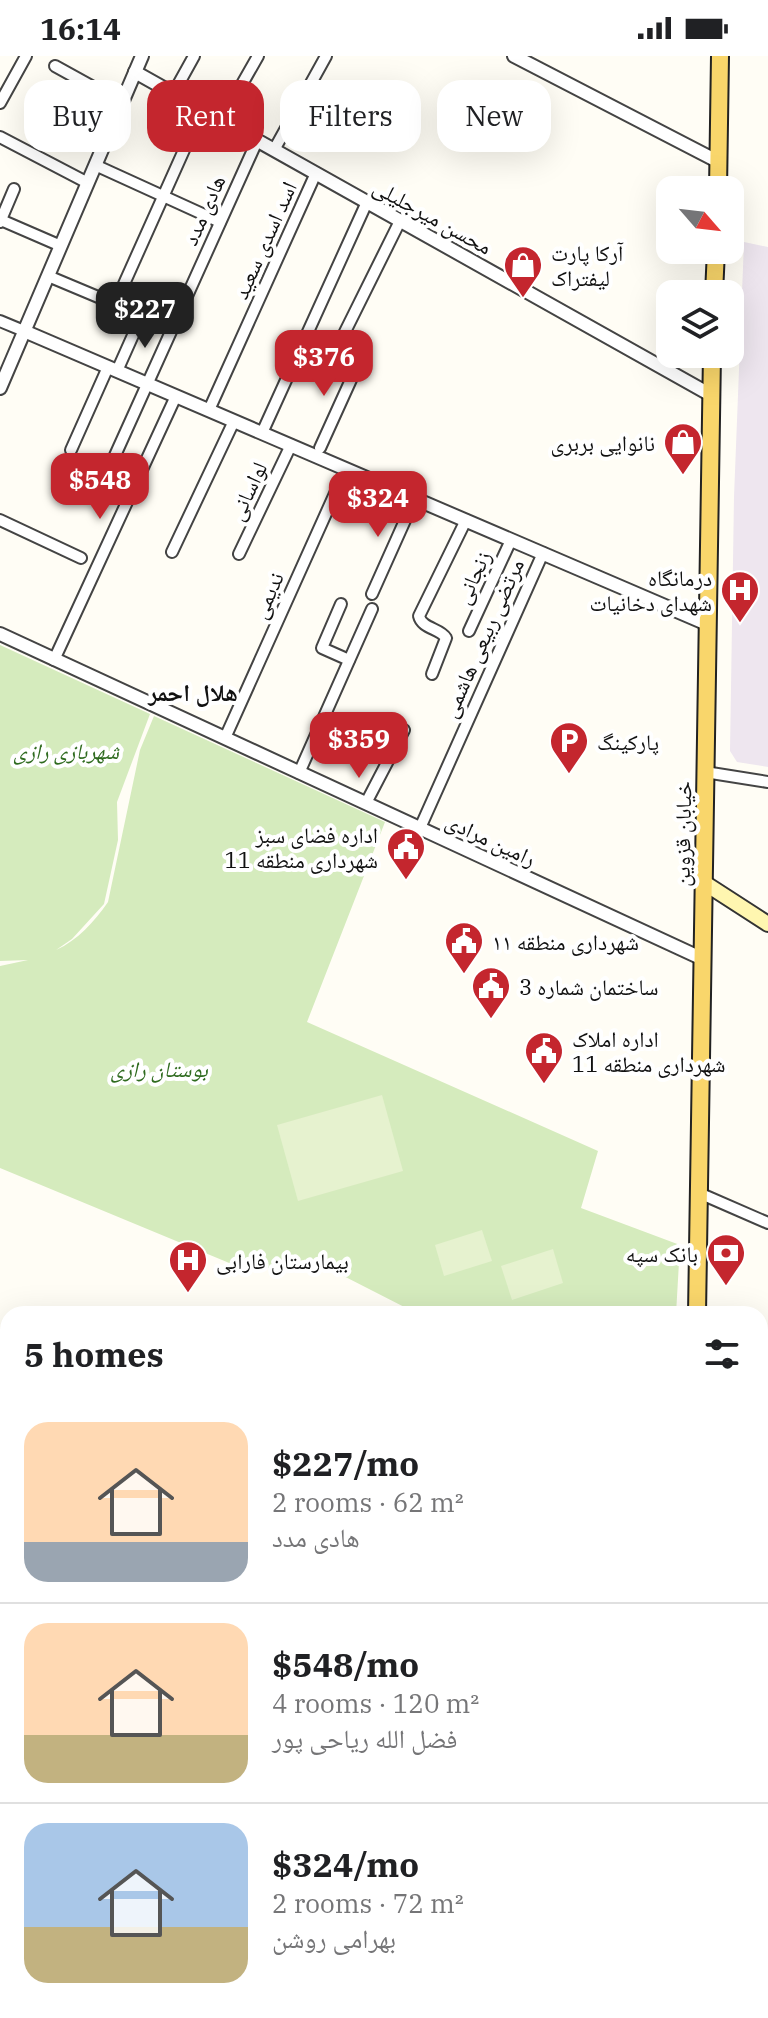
<!DOCTYPE html>
<meta charset="utf-8">
<style>
:root{--surface:#fff;--page:#f6f6f6;--text:#202124;--muted:#757577;--line:#e0e0e0;--accent:#c4262e}
body{margin:0;font-family:"IBM Plex Serif","Noto Naskh Arabic",serif;background:var(--page);color:var(--text);height:100vh;display:flex;flex-direction:column;font-size:30px;white-space:nowrap}
*{box-sizing:border-box;margin:0}
p{font-size:26px;color:var(--muted)}
.icon{flex:none;width:44px;height:44px;fill:none;stroke:currentColor;stroke-width:2;stroke-linecap:round;stroke-linejoin:round}
.map{position:relative;flex:1;overflow:hidden}
.drawer{position:absolute;left:0px;top:1250px;width:768px;height:712px;display:flex;flex-direction:column;background:var(--surface);border-radius:24px 24px 0 0;box-shadow:0 8px 32px #0002}
.drawer>*{flex:none}
.hud{position:absolute;left:24px;top:24px;width:720px;height:72px;display:flex;gap:16px}
.needle{width:52px;rotate:118deg}
.fabs{position:absolute;left:656px;top:120px;display:grid;gap:16px}
.fabs a{display:grid;place-items:center;width:88px;height:88px;border-radius:16px;background:var(--surface);box-shadow:0 8px 32px #0002;font-size:40px}
.price{position:absolute;translate:-50% -68px;padding:0 18px;border-radius:16px;background:var(--accent);color:#fff;font-size:26px;line-height:52px;filter:drop-shadow(0 2px 4px #0008)}
.price::after{content:'';position:absolute;left:50%;top:48px;width:24px;height:18px;margin-left:-12px;background:inherit;clip-path:polygon(0 0,100% 0,50% 100%)}
.price.selected{background:#222;color:#fff}
ul{padding:0;list-style:none}
li{display:flex;align-items:center;gap:24px;height:200px;padding:0 24px}
li+li{border-top:2px solid var(--line)}
li span{display:grid;place-items:center;flex:none;width:224px;height:160px;border-radius:24px;color:#555}
li>.icon{margin-inline-start:auto}
span .icon{width:96px;height:96px;fill:#fffc;stroke-width:1}
li b{font-size:34px}
h2{display:flex;justify-content:space-between;align-items:center;height:96px;padding:0 24px;font-size:34px}
.tag{padding:0 28px;border-radius:24px;background:var(--surface);box-shadow:0 8px 32px #0002;font-size:28px;line-height:72px}
.tag.selected{background:var(--accent);color:#fff}
.status{display:flex;justify-content:space-between;align-items:center;height:56px;padding:0 40px;background:var(--surface);direction:ltr}
.status svg{height:22px;fill:currentColor}
.map>svg:first-child{display:block}
.industrial{fill:#eee6ef}
.green{fill:#d5ebbd}
.pitch{fill:#e6f2cf}
.lines{fill:none;stroke-linecap:round;stroke-linejoin:round}
.minor-casing{stroke:#444;stroke-width:14}
.tertiary-casing{stroke:#444;stroke-width:16}
.secondary-casing{stroke:#333;stroke-width:18}
.primary-casing{stroke:#222;stroke-width:20}
.minor{stroke:#fff;stroke-width:10}
.tertiary{stroke:#fff;stroke-width:12}
.secondary{stroke:#fff6b0;stroke-width:14}
.primary{stroke:#f9d66b;stroke-width:16}
.labels{text-anchor:middle;dominant-baseline:central;stroke-width:8;stroke-linejoin:round;paint-order:stroke}
.street-label{font-size:22px;fill:#111;stroke:#fff}
.poi-label{font-size:22px;fill:#111;stroke:#fff;text-anchor:start}
.park-label{font-size:22px;font-style:italic;fill:#2f6b1f;stroke:#fff}
.neighbourhood-label{font-size:24px;font-weight:bold;fill:#111;stroke:#fff}
</style>
<div class="status"><b>16:14</b><svg viewBox="0 0 49 12"><path d="M0 12V9h3v3zM5 12V6h3v6zM10 12V3h3v9zM15 12V0h3v12zM26 1h20v11H26zM47 4h2v5h-2z"/></svg></div>
<div class="map">
<svg width="768" height="1962" viewBox="0 0 768 1962">
<rect width="100%" height="100%" fill="#fffdf5"/>
<path class="industrial" d="M744,186L768,191V711L737,706L730,695L734,441Z"/>
<path class="green" d="M0,589L150,658L117,746L118,784L104,848L72,883L56,894C78,884 94,866 108,846L140,694L154,660L385,766L307,966L598,1095L581,1152L680,1189L676,1258H418L324,1210L303,1204L251,1216L0,1112V910L28,904L0,905Z"/>
<g class="pitch">
<path d="M382,1039L403,1115L298,1145L277,1069Z"/>
<path d="M482,1174L492,1205L444,1220L435,1189Z"/>
<path d="M553,1193L563,1227L512,1244L501,1210Z"/>
</g>
<g class="lines">
<g class="minor-casing">
<g id="minor">
<path d="M55,10L122,47"/>
<path d="M173,38L194,0"/>
<path d="M0,47L26,0"/>
<path d="M221,65L258,0"/>
<path d="M0,81L88,127"/>
<path d="M274,94L326,0"/>
<path d="M95,109L220,166"/>
<path d="M1,164L61,190"/>
<path d="M0,166L14,133"/>
<path d="M48,220L172,272"/>
<path d="M115,248L197,65"/>
<path d="M0,265L24,275"/>
<path d="M117,315L142,259"/>
<path d="M209,354L316,117"/>
<path d="M262,377L367,146"/>
<path d="M320,392L359,306L335,296L400,165"/>
<path d="M71,394L108,311"/>
<path d="M108,415L257,85"/>
<path d="M0,464L81,502"/>
<path d="M172,496L234,365"/>
<path d="M239,498L291,389"/>
<path d="M372,538L415,442"/>
<path d="M341,548L322,592L349,604"/>
<path d="M469,575L511,484"/>
<path d="M54,604L176,340"/>
<path d="M432,618L446,582C440,572 422,573 419,560L466,464"/>
<path d="M225,682L346,413"/>
<path d="M705,716L768,726"/>
<path d="M299,717L372,553"/>
<path d="M366,747L404,674"/>
<path d="M420,772L543,497"/>
<path d="M699,1137L768,1167"/>
<path d="M0,1758L8,1746"/>
<path d="M760,1767L768,1753"/>
<path d="M760,1838L768,1821"/>
<path d="M0,1947L8,1951"/>
<path d="M13,1954L27,1962"/>
<path d="M396,1954L411,1962"/>
<path d="M491,1954L505,1962"/>
<path d="M722,1954L733,1962"/>
<path d="M116,1962L121,1954"/>
<path d="M612,1962L618,1954"/>
</g>
</g>
<g class="tertiary-casing">
<g id="tertiary">
<path d="M514,0L719,106"/>
<path d="M135,16L711,339"/>
<path d="M24,275L707,568"/>
<path d="M0,332L142,0"/>
<path d="M0,578L703,903"/>
<path d="M760,1367L768,1368"/>
<path d="M0,1649L8,1637"/>
<path d="M0,1847L8,1851"/>
<path d="M185,1954L199,1962"/>
<path d="M684,1962L690,1954"/>
</g>
</g>
<g class="secondary-casing">
<path id="secondary" d="M703,826L768,868"/>
</g>
<g class="primary-casing">
<g id="primary">
<path d="M718,134L720,0"/>
<path d="M714,238L716,194"/>
<path d="M697,1258L712,298"/>
<path d="M0,1569L8,1572"/>
<path d="M760,1865L768,1868"/>
<path d="M760,1885L768,1888"/>
<path d="M425,1962L428,1954"/>
<path d="M439,1962L442,1954"/>
</g>
</g>
<use href="#minor" class="minor"/>
<use href="#tertiary" class="tertiary"/>
<use href="#secondary" class="secondary"/>
<use href="#primary" class="primary"/>
</g>
<defs>
<g id="shop-pin" transform="scale(2)"><path d="M0 17L-7.5 6A9.5 9.5 0 1 1 7.5 6Z" fill="#c4262e" stroke="#fff"/><path d="M-5-2.5h2.3a2.7 3.5 0 0 1 5.4 0H5L5.5 6h-11ZM-1.5-2.5h3a1.5 2.3 0 0 0-3 0Z" fill="#fff"/></g>
<g id="hospital-pin" transform="scale(2)"><path d="M0 17L-7.5 6A9.5 9.5 0 1 1 7.5 6Z" fill="#c4262e" stroke="#fff"/><path d="M-5-5h3v3.5h4V-5h3V5h-3V1.5h-4V5h-3Z" fill="#fff"/></g>
<g id="parking-pin" transform="scale(2)"><path d="M0 17L-7.5 6A9.5 9.5 0 1 1 7.5 6Z" fill="#c4262e" stroke="#fff"/><path d="M-3.5-5.5H1a3.5 3.5 0 0 1 0 7H-1V5.5H-3.5ZM-1-3.4V-.6H.8a1.4 1.4 0 0 0 0-2.8Z" fill="#fff"/></g>
<g id="civic-pin" transform="scale(2)"><path d="M0 17L-7.5 6A9.5 9.5 0 1 1 7.5 6Z" fill="#c4262e" stroke="#fff"/><path d="M-.6-6.5H3V-4.5H.6V-3L4-1V1h2V6H-6V1h2V-1L-.6-3ZM-1.2 2.5V6h2.4V2.5Z" fill="#fff"/></g>
<g id="bank-pin" transform="scale(2)"><path d="M0 17L-7.5 6A9.5 9.5 0 1 1 7.5 6Z" fill="#c4262e" stroke="#fff"/><path d="M-6-4H6V4H-6ZM0-2.3a2.3 2.3 0 1 0 0 4.6a2.3 2.3 0 1 0 0-4.6Z" fill="#fff"/></g>
</defs>
<g fill-rule="evenodd">
<use href="#shop-pin" x="523" y="209"/>
<use href="#shop-pin" x="683" y="386"/>
<use href="#hospital-pin" x="740" y="534"/>
<use href="#parking-pin" x="569" y="685"/>
<use href="#civic-pin" x="406" y="791"/>
<use href="#civic-pin" x="464" y="885"/>
<use href="#civic-pin" x="491" y="930"/>
<use href="#civic-pin" x="544" y="995"/>
<use href="#bank-pin" x="726" y="1197"/>
<use href="#hospital-pin" x="188" y="1204"/>
</g>
<g class="labels">
<g class="street-label">
<text transform="translate(203 154) rotate(-66)">هادی مدد</text>
<text transform="translate(433 160) rotate(29)">محسن میرجلیلی</text>
<text transform="translate(264 184) rotate(-66)">اسد اسدی سعید</text>
<text transform="translate(247 435) rotate(-65)">لواسانی</text>
<text transform="translate(472 521) rotate(-65)">زنجانی</text>
<text transform="translate(267 539) rotate(-66)">ندیمی</text>
<text transform="translate(482 582) rotate(-66)">مرتضی ربیعی هاشمی</text>
<text transform="translate(682 778) rotate(-89)">خیابان قزوین</text>
<text transform="translate(491 783) rotate(25)">رامین مرادی</text>
</g>
<g class="poi-label">
<text x="551" y="196">آرکا پارت<tspan x="551" dy="25">لیفتراک</tspan></text>
<text x="655" y="386" text-anchor="end">نانوایی بربری</text>
<text x="712" y="521" text-anchor="end">درمانگاه<tspan x="712" dy="25">شهدای دخانیات</tspan></text>
<text x="597" y="685">پارکینگ</text>
<text x="378" y="778" text-anchor="end">اداره فضای سبز<tspan x="378" dy="25">شهرداری منطقه 11</tspan></text>
<text x="492" y="885">شهرداری منطقه ۱۱</text>
<text x="519" y="930">ساختمان شماره 3</text>
<text x="572" y="982">اداره املاک<tspan x="572" dy="25">شهرداری منطقه 11</tspan></text>
<text x="698" y="1197" text-anchor="end">بانک سپه</text>
<text x="216" y="1204">بیمارستان فارابی</text>
</g>
<g class="park-label">
<text x="66" y="694">شهربازی رازی</text>
<text x="159" y="1012">بوستان رازی</text>
</g>
<g class="neighbourhood-label">
<text x="193" y="636">هلال احمر</text>
</g>
</g>
</svg>
<div class="fabs">
<a><svg class="needle" viewBox="-14 -14 28 28"><path d="M0-13l5 13h-10z" fill="#e53935"/><path d="M0 13l5-13h-10z" fill="#757577"/></svg></a>
<a><svg class="icon" aria-label="layers" viewBox="0 0 24 24"><path d="M12 4l9 5-9 5-9-5zM3 14l9 5 9-5"/></svg></a>
</div>
<b class="price selected" style="left:145px;top:294px">$227</b>
<b class="price" style="left:324px;top:342px">$376</b>
<b class="price" style="left:100px;top:465px">$548</b>
<b class="price" style="left:378px;top:483px">$324</b>
<b class="price" style="left:359px;top:724px">$359</b>
<div class="hud">
<a class="tag">Buy</a>
<a class="tag selected">Rent</a>
<a class="tag">Filters</a>
<a class="tag">New</a>
</div>
<section class="drawer">
<h2>5 homes<svg class="icon" aria-label="filters" viewBox="0 0 24 24"><path d="M4 7h16M4 17h16"/><circle cx="9" cy="7" r="2"/><circle cx="15" cy="17" r="2"/></svg></h2>
<ul>
<li><span style="background:linear-gradient(#ffd9b3 75%,#9aa5b1 0)"><svg class="icon" aria-label="home" viewBox="0 0 24 24"><path d="M3 11l9-7 9 7M6 9v11h12V9"/></svg></span><div><b>$227/mo</b><p>2 rooms · 62 m²</p><p>هادی مدد</p></div></li>
<li><span style="background:linear-gradient(#ffd9b3 70%,#c2b280 0)"><svg class="icon" aria-label="home" viewBox="0 0 24 24"><path d="M3 11l9-7 9 7M6 9v11h12V9"/></svg></span><div><b>$548/mo</b><p>4 rooms · 120 m²</p><p>فضل الله ریاحی پور</p></div></li>
<li><span style="background:linear-gradient(#a9c7e8 65%,#c2b280 0)"><svg class="icon" aria-label="home" viewBox="0 0 24 24"><path d="M3 11l9-7 9 7M6 9v11h12V9"/></svg></span><div><b>$324/mo</b><p>2 rooms · 72 m²</p><p>بهرامی روشن</p></div></li>
</ul>
</section>
</div>
